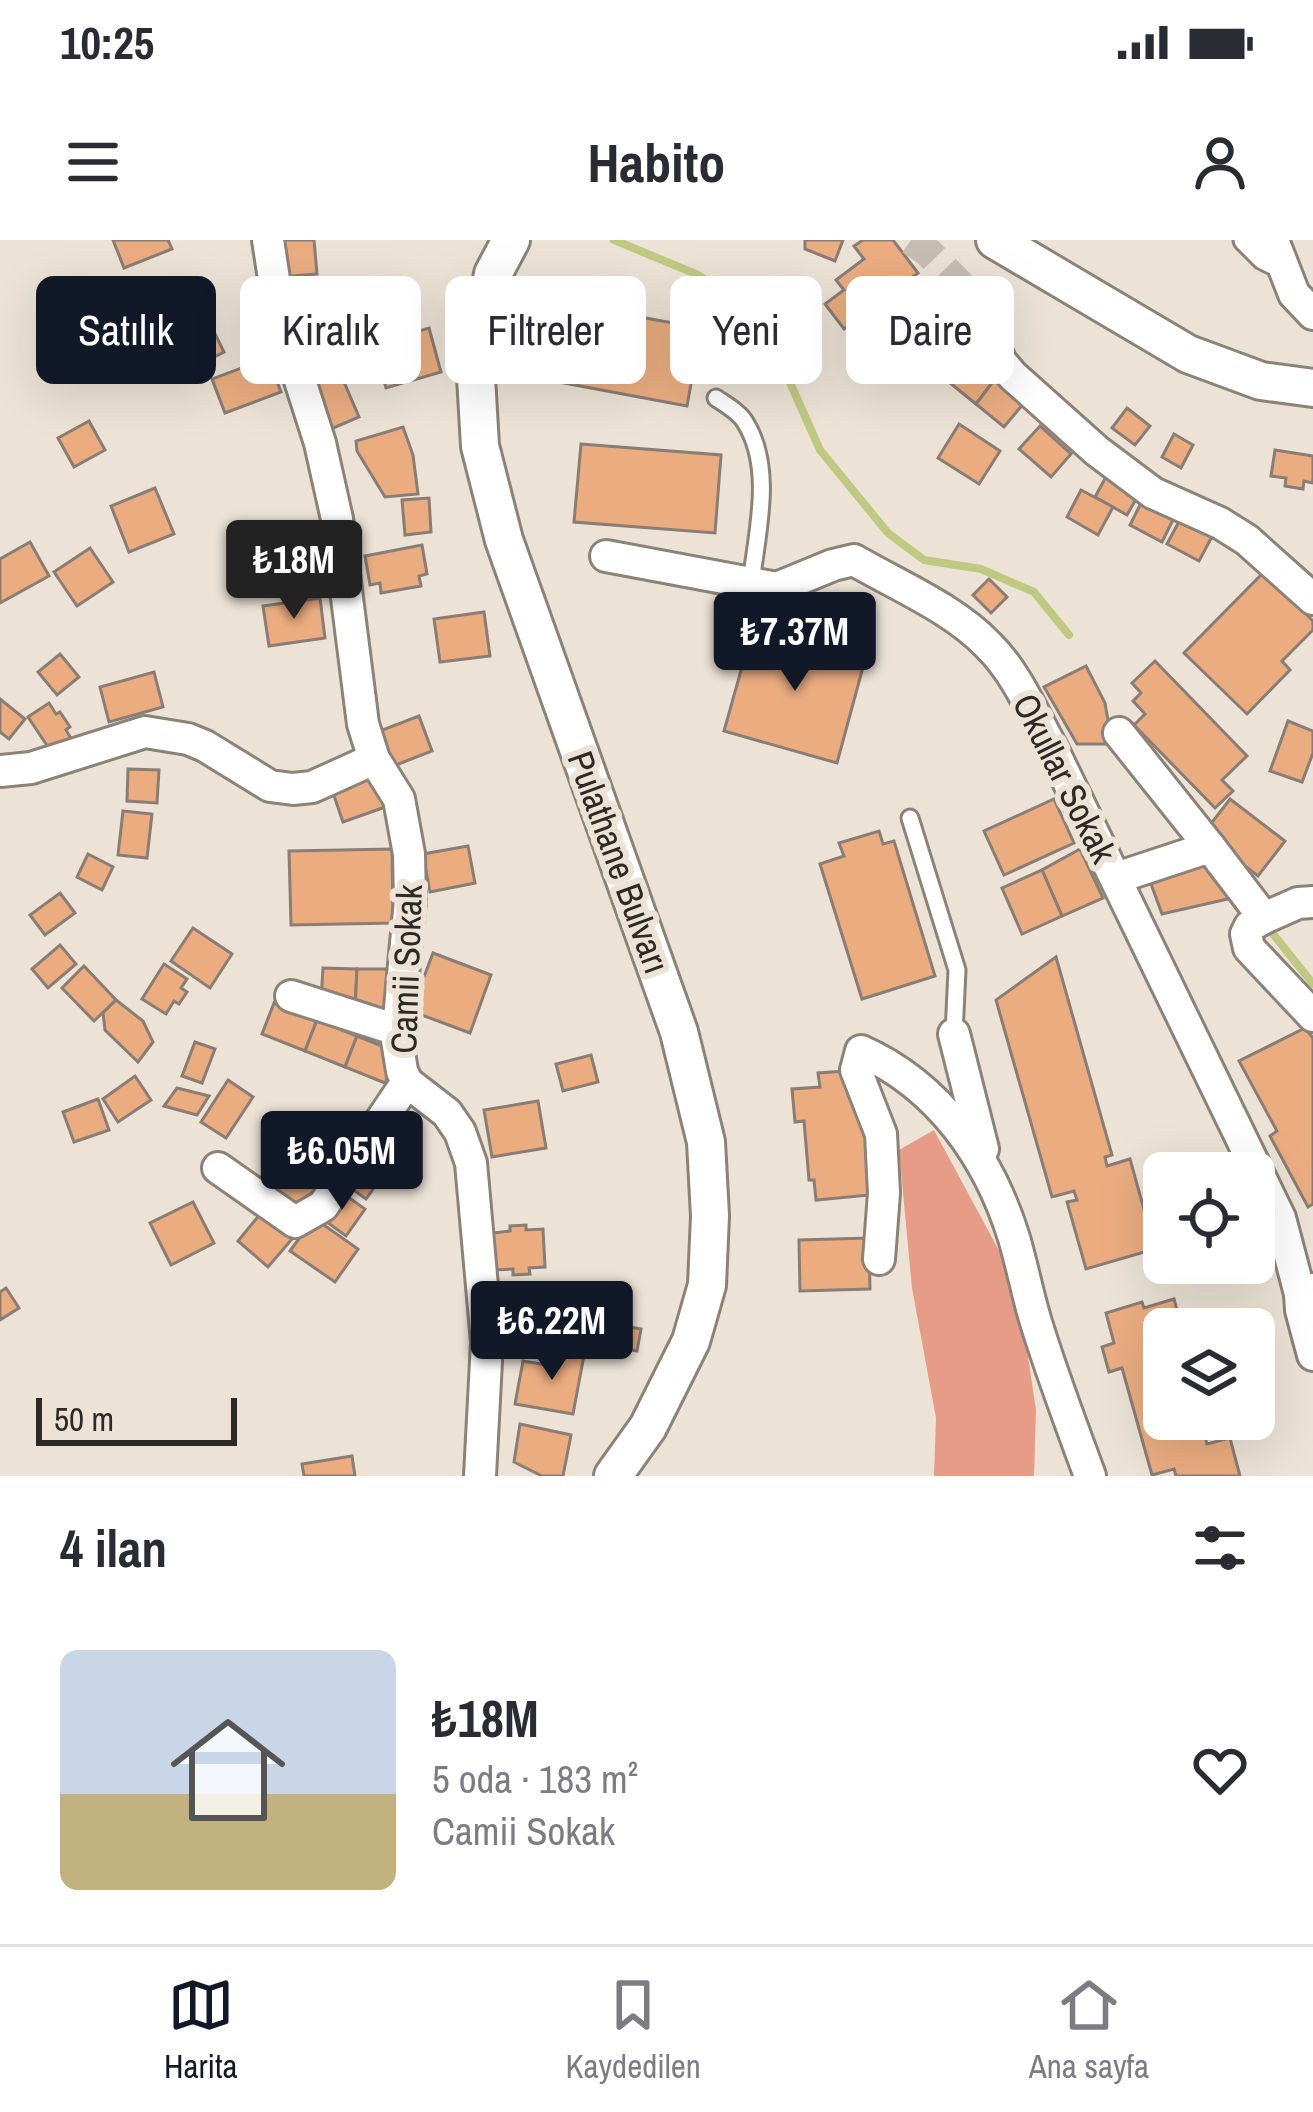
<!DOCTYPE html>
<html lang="tr">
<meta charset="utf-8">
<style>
:root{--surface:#fff;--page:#f2f2f3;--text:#2b2b33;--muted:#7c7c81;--line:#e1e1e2;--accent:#111827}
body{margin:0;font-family:"Archivo Narrow",sans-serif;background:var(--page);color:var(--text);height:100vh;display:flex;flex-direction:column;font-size:45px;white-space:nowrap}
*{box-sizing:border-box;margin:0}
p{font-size:39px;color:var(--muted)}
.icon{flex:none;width:66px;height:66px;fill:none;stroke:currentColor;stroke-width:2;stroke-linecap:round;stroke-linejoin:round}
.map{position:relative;height:1236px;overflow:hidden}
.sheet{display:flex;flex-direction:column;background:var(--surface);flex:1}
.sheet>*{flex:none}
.guide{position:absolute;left:36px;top:36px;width:1242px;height:108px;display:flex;gap:24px}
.tools{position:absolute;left:1143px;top:912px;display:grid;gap:24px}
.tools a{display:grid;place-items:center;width:132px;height:132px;border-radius:18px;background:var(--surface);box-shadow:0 12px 48px #0002;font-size:60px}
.scale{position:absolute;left:36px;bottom:30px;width:201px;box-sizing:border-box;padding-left:12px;border:6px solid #2d2924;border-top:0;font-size:33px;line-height:42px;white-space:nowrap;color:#2d2924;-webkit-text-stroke:9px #ece3d6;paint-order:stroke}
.price{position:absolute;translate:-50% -102px;padding:0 27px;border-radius:12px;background:var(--accent);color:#fff;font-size:39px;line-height:78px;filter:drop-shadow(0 3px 6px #0008)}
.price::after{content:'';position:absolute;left:50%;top:72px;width:36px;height:27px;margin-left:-18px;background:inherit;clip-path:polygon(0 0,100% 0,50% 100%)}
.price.active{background:#222;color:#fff}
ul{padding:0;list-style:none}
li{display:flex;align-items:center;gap:36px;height:300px;padding:0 60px}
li+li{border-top:3px solid var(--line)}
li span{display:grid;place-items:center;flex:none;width:336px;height:240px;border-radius:18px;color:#555}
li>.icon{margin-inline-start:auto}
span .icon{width:144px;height:144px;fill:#fffc;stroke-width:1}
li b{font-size:51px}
h2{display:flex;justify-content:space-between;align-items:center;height:144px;padding:0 60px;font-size:51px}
.chip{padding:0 42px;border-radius:18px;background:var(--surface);box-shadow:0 12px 48px #0002;font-size:42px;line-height:108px}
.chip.active{background:var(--accent);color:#fff}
.status{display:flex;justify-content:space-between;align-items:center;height:84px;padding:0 60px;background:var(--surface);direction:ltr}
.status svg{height:33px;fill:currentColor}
header{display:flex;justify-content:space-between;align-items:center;height:156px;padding:0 60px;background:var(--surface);font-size:54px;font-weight:700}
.dock{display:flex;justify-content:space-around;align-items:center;height:168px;border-top:3px solid var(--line);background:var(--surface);font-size:33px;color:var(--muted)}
.dock a{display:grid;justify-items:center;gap:6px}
.dock .active{color:var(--accent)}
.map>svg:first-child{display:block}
.forest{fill:#e69c86}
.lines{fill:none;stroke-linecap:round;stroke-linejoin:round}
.stream{stroke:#c0c981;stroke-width:8}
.building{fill:#ebad80;stroke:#8a7d75;stroke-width:3}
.minor-tunnel{stroke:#c6beb2;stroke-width:30;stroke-dasharray:30 15;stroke-linecap:butt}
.service-casing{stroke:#8b8377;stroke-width:21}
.pedestrian-casing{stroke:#8b8377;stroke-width:27}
.minor-casing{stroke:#8b8377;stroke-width:36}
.tertiary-casing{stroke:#8b8377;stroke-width:42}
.service{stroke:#fff;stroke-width:15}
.pedestrian{stroke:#fff;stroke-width:21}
.minor{stroke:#fff;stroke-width:30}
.tertiary{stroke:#fff;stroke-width:36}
.labels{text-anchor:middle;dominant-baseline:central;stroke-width:12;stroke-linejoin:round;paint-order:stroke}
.street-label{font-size:36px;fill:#2d2924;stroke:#ece3d6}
</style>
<div class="status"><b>10:25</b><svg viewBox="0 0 49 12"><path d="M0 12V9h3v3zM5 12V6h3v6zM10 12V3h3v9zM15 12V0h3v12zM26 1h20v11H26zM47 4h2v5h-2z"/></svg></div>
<header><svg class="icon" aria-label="menu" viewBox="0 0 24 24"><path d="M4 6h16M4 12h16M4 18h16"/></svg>Habito<svg class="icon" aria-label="person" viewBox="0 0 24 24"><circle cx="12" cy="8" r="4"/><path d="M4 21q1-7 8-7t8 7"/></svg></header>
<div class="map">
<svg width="1313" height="1236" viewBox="0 0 1313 1236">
<rect width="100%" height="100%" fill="#ece3d6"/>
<path class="forest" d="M934,890L1017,1044L1036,1170L1034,1236H934L936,1178L912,1048L899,910Z"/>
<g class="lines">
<g class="stream">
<path d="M614,0L696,34L743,63L775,109L820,210L888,293L924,320L981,329L1034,352L1069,395"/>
<path d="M1265,684L1313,744"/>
</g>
</g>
<g class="building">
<path d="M113,0H168L172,9L124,28Z"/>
<path d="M276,0H314L317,34L279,37Z"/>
<path d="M805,0H843L835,21L805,9Z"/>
<path d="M863,0H893L918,33L844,89L825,64L844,50L836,40L864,19L854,6Z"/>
<path d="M368,48L380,94L322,110L310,63Z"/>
<path d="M562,63L701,88L687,166L548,140Z"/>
<path d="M202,67L224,112L198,125L175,79Z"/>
<path d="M429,88L441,132L386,148L374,104Z"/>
<path d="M959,109L995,139L976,164L939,134Z"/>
<path d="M268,118L281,152L225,173L212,139Z"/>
<path d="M338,128L359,177L331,189L310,140Z"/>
<path d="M995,139L1024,163L1004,187L976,164Z"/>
<path d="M1127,168L1150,186L1135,205L1112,188Z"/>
<path d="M89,181L105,210L74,227L58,198Z"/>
<path d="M959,184L1000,211L979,244L938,218Z"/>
<path d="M1040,186L1071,214L1051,237L1019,209Z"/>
<path d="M403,187L413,215L418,254L385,257L357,211L356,201Z"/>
<path d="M1174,194L1193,205L1181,228L1162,217Z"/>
<path d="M581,204L721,215L715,293L574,282Z"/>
<path d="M1275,210L1313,216V243L1304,241L1303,249L1285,246L1286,238L1271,236Z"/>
<path d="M1107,235L1140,252L1127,275L1095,257Z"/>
<path d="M155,248L174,294L129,312L111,266Z"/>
<path d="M1081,250L1113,267L1098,295L1067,277Z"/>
<path d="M1144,257L1176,274L1162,302L1130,285Z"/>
<path d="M429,258L431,292L405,295L402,260Z"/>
<path d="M1182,276L1214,293L1199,321L1167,304Z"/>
<path d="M30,302L49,336L0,363V319Z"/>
<path d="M422,305L427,334L419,336L421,346L381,353L380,343L370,345L365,316Z"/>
<path d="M90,308L113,342L77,366L54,332Z"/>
<path d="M1264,332L1313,381V390L1282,421L1290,430L1247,474L1184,413Z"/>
<path d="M989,339L1007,357L991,373L973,355Z"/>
<path d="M320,358L325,398L269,406L263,366Z"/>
<path d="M484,372L490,416L440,422L434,379Z"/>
<path d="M754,384L866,416L837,523L724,491Z"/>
<path d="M60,414L79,437L57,455L38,432Z"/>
<path d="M1155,421L1247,516L1222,540L1233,551L1215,568L1134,485L1145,474L1133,461L1141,453L1132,443Z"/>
<path d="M1086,426L1105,463L1112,504H1077L1044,447Z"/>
<path d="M154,432L163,467L109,482L100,447Z"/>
<path d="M0,459L25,479L9,499L0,492Z"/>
<path d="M49,463L56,474L60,472L70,487L66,490L72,500L52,513L28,477Z"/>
<path d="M419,476L432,511L391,527L377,492Z"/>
<path d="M1288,481L1313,491V513L1302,542L1270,531Z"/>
<path d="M128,529L159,530L157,563L127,561Z"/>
<path d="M375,529L388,566L343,582L330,544Z"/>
<path d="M1054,559L1074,603L1004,635L984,591Z"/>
<path d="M1230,559L1285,601L1258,636L1203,594Z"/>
<path d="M123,571L152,574L147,618L118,615Z"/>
<path d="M879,591L883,604L894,601L935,736L862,759L820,624L844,616L839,603Z"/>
<path d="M468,606L475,643L430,652L423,614Z"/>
<path d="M392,609L393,683L291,685L289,611Z"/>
<path d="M1080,609L1103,658L1062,676L1042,630Z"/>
<path d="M88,614L113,627L102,650L77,637Z"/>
<path d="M1201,617L1232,658L1162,674L1151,644Z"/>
<path d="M1042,630L1062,676L1022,694L1002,648Z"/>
<path d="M60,653L75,673L45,695L30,675Z"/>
<path d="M193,688L232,714L210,748L171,721Z"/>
<path d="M60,705L76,724L48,748L32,729Z"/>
<path d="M433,713L491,735L470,793L411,771Z"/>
<path d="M1056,717L1112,915L1105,917L1107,926L1130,919L1155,1009L1086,1029L1067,962L1077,960L1074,951L1052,957L996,760Z"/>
<path d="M164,724L187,739L181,748L187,752L179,764L174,761L166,774L142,759Z"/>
<path d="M84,726L116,760L94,781L62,748Z"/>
<path d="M323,728L357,729L355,770L321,762Z"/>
<path d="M357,729H399L397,782L355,770Z"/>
<path d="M116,760L143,781L153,802L138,822L105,790L103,773Z"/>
<path d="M274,763L317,780L305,811L262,794Z"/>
<path d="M317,780L357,796L345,827L305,811Z"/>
<path d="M1305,788L1313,798V964L1308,967L1270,896L1277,891L1239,821Z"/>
<path d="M357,796L397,812L385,843L345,827Z"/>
<path d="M195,802L215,809L202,843L182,836Z"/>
<path d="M591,815L598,842L563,851L556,824Z"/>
<path d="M846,831L853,844L856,872H864L870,955L816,960L814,940H809L804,881L795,882L792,849L820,847L818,833Z"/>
<path d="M135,836L151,860L118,882L103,859Z"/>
<path d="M228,840L253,857L226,898L201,882Z"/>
<path d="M177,848L209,856L197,875L164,866Z"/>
<path d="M98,859L109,890L74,902L63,872Z"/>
<path d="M538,861L546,908L492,917L484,870Z"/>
<path d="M374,901L396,917L366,959L344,943Z"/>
<path d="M298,919L330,944L306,975L274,951Z"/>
<path d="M338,950L365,969L346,996L320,977Z"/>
<path d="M193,962L214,1003L171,1025L150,983Z"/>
<path d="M261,973L292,999L268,1027L238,1001Z"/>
<path d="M314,978L358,1009L335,1042L290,1011Z"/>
<path d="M526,985V990L543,989L545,1027L529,1028L530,1034L513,1035V1029L496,1030L493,993L510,991V986Z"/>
<path d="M869,998L870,1049L800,1051L799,1000Z"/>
<path d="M6,1048L19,1068L0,1080V1052Z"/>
<path d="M1174,1059L1182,1089H1164V1179H1208L1212,1194L1205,1196L1207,1204L1230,1198L1240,1236H1176L1174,1229L1152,1235L1122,1128L1109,1132L1102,1107L1114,1103L1106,1073L1142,1062L1144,1068Z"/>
<path d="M601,1082L641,1089L637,1111L596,1104Z"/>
<path d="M563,1106L585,1110L573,1174L515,1164L523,1121L559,1127Z"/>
<path d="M520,1184L571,1195L563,1236H542L514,1222Z"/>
<path d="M352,1216L355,1236H304L302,1224Z"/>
</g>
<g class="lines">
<path class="minor-tunnel" d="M911,0L928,12L974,59"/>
<g class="service-casing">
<g id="service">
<path d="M716,158C726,165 739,172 745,182C774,228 757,292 751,343"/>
<path d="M910,578L957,730L954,794"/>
</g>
</g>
<g class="pedestrian-casing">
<path id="pedestrian" d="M1245,0L1263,18L1273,23L1279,19"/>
</g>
<g class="minor-casing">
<g id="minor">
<path d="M268,0L280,78L320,203L337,279L363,484L374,519L399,559L409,614L410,660L397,800L402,831L407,842L447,873L460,892L471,923L487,1102L480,1236"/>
<path d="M1273,0L1294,54L1313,74"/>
<path d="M974,59L1001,122L1013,136L1097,211L1153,253L1220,283L1247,300L1313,359"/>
<path d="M606,316L777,348L833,325L854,320C897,345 954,369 988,405C1017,433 1033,474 1052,508L1280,978L1300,1054"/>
<path d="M1119,493L1210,607"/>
<path d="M0,531L31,528L145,492L188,499L205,506L270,546L293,549L312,547L374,519"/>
<path d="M1116,638L1210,607L1264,678L1298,663L1313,662"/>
<path d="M1264,678L1250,686L1246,694L1249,708L1313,776"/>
<path d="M291,756L397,790"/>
<path d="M954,794L983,909"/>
<path d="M218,928L295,982L323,966L407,842"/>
<path d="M879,1019L884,953L881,894L856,830L861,811C939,846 989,917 1014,998C1022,1025 1027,1052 1035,1079C1051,1132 1071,1184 1090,1236"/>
<path d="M1313,1049L1300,1054L1301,1070L1313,1115"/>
</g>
</g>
<g class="tertiary-casing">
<g id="tertiary">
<path d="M511,0L493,34L483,87L476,137L480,206L504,300L679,792L706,902L710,976L707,1045L691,1101L648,1187L613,1236"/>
<path d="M995,0L1188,114L1261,141L1313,148"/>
</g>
</g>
<use href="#service" class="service"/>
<use href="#pedestrian" class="pedestrian"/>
<use href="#minor" class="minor"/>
<use href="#tertiary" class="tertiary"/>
</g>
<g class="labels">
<g class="street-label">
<text transform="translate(1065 538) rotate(63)">Okullar Sokak</text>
<text transform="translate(619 622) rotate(70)">Pulathane Bulvarı</text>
<text transform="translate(406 729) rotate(-88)">Camii Sokak</text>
</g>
</g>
</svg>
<div class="tools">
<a><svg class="icon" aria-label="locate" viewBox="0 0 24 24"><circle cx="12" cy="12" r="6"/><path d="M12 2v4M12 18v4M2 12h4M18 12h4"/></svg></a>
<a><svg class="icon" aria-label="layers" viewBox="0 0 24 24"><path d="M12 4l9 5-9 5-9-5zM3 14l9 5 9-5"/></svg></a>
</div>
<div class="scale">50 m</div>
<b class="price active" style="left:294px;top:382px">₺18M</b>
<b class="price" style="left:795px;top:454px">₺7.37M</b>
<b class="price" style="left:342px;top:973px">₺6.05M</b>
<b class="price" style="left:552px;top:1143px">₺6.22M</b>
<div class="guide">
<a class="chip active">Satılık</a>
<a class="chip">Kiralık</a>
<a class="chip">Filtreler</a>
<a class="chip">Yeni</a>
<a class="chip">Daire</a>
</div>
</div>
<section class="sheet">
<h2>4 ilan<svg class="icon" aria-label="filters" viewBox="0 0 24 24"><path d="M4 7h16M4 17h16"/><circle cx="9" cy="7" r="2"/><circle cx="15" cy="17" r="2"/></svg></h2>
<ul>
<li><span style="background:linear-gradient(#c9d6e8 60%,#c2b280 0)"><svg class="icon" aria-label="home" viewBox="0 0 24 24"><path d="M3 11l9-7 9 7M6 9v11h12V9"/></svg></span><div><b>₺18M</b><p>5 oda · 183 m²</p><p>Camii Sokak</p></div><svg class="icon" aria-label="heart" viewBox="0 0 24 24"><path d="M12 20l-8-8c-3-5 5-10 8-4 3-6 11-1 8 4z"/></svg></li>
</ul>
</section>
<nav class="dock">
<a class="active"><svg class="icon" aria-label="map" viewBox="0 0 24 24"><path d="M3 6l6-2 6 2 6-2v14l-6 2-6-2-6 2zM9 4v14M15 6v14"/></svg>Harita</a>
<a><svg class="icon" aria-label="saved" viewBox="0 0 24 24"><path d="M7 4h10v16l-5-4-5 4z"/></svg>Kaydedilen</a>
<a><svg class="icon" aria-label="home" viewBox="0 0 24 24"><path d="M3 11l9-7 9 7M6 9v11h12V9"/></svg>Ana sayfa</a>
</nav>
